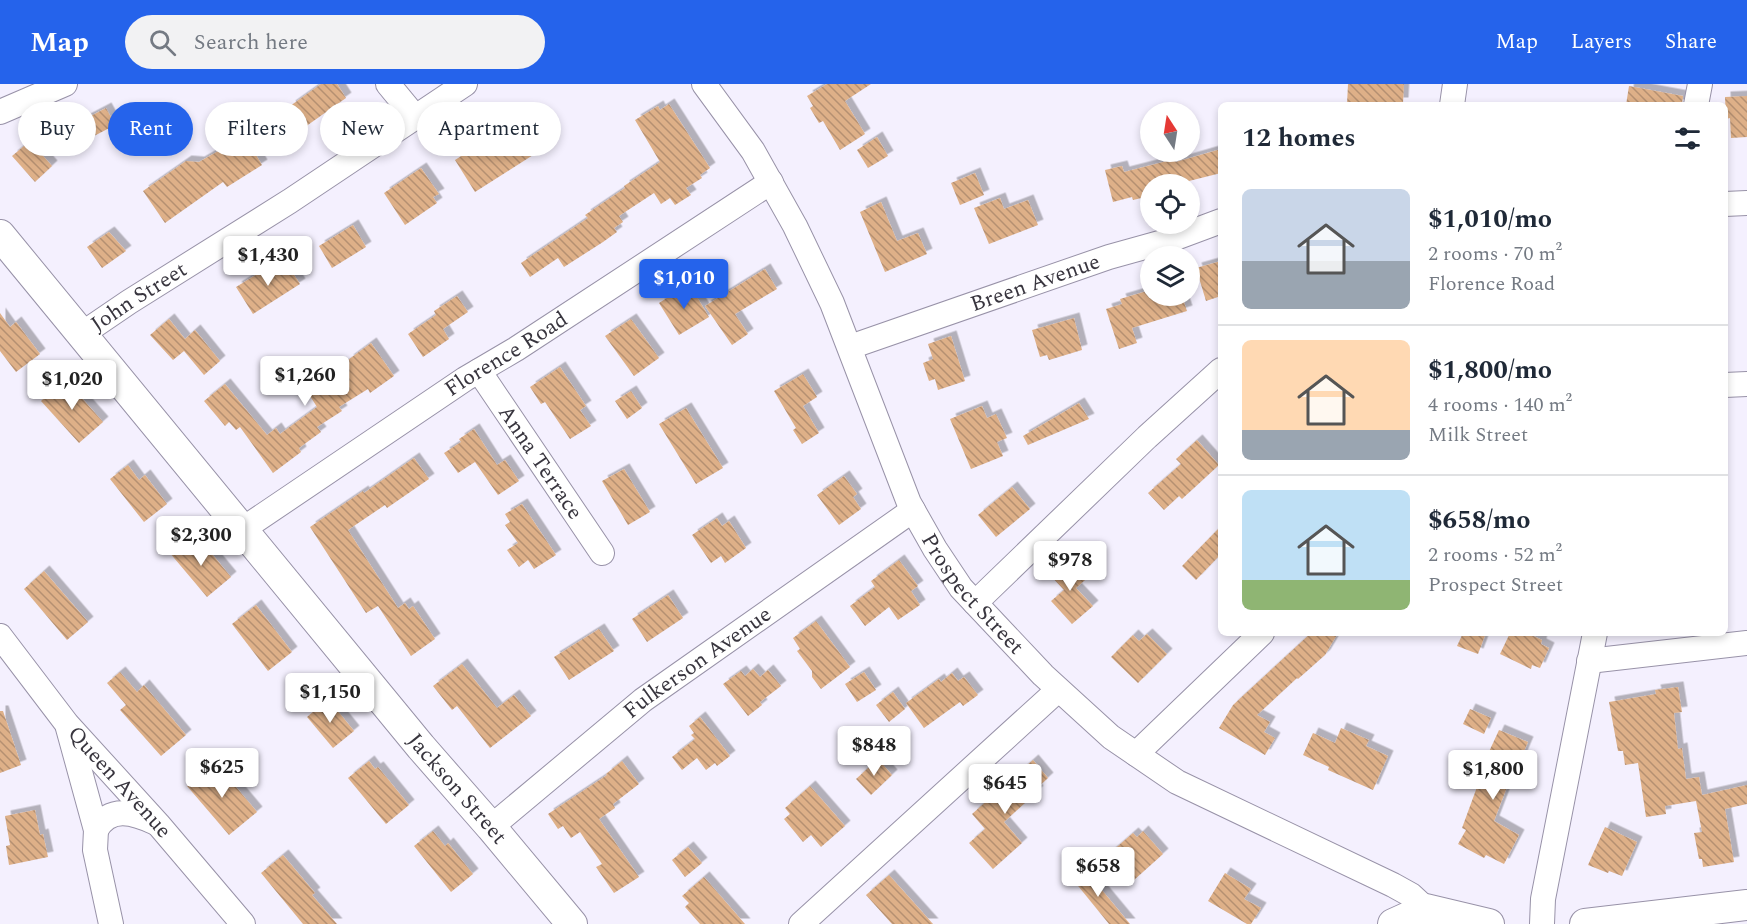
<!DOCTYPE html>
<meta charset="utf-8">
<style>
:root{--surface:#fff;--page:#f2f2f3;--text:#1f2937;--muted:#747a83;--line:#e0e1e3;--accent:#2563eb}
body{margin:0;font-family:Spectral,serif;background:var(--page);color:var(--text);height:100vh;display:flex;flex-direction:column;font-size:22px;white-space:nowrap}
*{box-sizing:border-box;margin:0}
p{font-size:20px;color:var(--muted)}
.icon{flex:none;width:33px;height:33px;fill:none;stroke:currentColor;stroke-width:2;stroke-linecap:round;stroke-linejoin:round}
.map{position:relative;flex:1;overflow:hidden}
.panel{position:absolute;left:1218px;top:18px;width:510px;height:534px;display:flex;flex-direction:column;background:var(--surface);border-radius:9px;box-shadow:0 3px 9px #0003}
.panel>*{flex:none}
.guide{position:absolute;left:18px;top:18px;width:570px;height:54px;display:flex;gap:12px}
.needle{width:39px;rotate:348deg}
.fabs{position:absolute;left:1140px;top:18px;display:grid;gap:12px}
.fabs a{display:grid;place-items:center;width:60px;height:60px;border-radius:50%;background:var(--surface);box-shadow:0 3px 9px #0003;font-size:30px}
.price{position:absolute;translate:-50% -51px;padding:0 14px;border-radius:6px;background:#fff;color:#222;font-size:20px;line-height:39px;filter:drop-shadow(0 2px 3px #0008)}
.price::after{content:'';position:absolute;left:50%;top:36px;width:18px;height:14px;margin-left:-9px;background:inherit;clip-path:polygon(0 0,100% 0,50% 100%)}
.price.on{background:var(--accent);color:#fff}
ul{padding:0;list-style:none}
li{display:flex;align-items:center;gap:18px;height:150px;padding:0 24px}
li+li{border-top:2px solid var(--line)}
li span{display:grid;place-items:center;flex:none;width:168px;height:120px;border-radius:9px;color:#555}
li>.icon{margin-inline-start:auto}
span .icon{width:72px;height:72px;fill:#fffc;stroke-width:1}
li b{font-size:26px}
h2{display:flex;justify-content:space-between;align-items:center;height:72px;padding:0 24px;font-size:26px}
.pill{padding:0 21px;border-radius:27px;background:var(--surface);box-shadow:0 3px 9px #0003;font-size:21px;line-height:54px}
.pill.on{background:var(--accent);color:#fff}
header{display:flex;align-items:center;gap:36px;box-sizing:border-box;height:84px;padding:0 30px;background:var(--accent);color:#fff}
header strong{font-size:28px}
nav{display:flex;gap:33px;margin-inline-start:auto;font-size:21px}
.search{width:420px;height:54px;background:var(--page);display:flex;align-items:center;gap:15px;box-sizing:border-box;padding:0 21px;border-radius:33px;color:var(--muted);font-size:22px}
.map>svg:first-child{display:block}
.building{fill:url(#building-back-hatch);filter:url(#shadow)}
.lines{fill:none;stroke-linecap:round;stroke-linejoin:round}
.minor-casing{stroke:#9892a8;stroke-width:26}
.major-casing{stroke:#9892a8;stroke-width:32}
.minor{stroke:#fff;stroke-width:24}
.major{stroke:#fff;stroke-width:30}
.labels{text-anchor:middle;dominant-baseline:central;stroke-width:4.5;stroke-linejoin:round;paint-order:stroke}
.street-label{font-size:22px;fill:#38353e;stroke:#fff}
</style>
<header>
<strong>Map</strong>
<div class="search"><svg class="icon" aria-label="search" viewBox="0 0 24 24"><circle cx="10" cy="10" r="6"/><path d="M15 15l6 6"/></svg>Search here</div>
<nav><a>Map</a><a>Layers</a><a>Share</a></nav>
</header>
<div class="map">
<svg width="1747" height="840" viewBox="0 0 1747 840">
<defs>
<pattern id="building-back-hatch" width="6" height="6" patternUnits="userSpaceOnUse" patternTransform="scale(1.5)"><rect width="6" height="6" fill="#deb088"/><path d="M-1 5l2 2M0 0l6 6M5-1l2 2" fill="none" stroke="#b59071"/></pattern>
<filter id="shadow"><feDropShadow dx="5.5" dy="-5.5" stdDeviation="0" flood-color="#0004"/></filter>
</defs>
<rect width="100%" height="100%" fill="#f4f0fe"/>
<g class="building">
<path d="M321,0H337L346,14L305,43L290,22Z"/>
<path d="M827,0H871L845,17L865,50L840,66L823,37L819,39L810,24L813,22L807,12Z"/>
<path d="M1348,0H1404L1403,19H1396V21L1347,20Z"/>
<path d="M1629,2L1683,12L1682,21H1626Z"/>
<path d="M1747,12V53L1731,54L1730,34L1726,35L1725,13Z"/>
<path d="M669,20L710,84L700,91L702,94L686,104L691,111L675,121L670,114L661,120L654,109L619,132L623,138L614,144L617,148L603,158L564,183L558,174L530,193L521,179L588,134L585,131L625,104L624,102L660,78L635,36L658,22L660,26Z"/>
<path d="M106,24L115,41L77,61L68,44Z"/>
<path d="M523,32L544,64L475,108L455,76Z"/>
<path d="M877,53L888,72L868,84L857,66Z"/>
<path d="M30,57L52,82L35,98L12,72Z"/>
<path d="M250,61L262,81L227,103L223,98L165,139L143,107L186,77L199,78L227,62L233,72Z"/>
<path d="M1221,65V89L1177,100H1150V112L1133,116L1132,113L1113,118L1105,86L1122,82L1124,88L1175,75L1176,78Z"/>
<path d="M421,84L439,110L433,113L437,119L405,141L384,109Z"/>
<path d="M975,89L984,111L960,121L951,99Z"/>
<path d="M1000,114L1004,125L1028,116L1038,141L989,160L974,124Z"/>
<path d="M881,118L897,157L918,149L927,170L885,188L860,128Z"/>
<path d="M353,141L366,163L332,184L319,162Z"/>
<path d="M109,148L126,167L102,184L87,163Z"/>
<path d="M285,177L300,200L253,230L236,203L264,186L266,189Z"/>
<path d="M1221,177V212L1206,217L1196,184Z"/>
<path d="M765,185L777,205L735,230L748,250L732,261L705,222Z"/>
<path d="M689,200L709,233L679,251L659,219Z"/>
<path d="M1147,207L1148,212H1182L1187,227L1132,244L1137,259L1119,265L1106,225L1122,220L1120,215Z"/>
<path d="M457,212L468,228L443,245L449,255L423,273L408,250L436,231L434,227Z"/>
<path d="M0,229L10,243L16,238L40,270L16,288L0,267Z"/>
<path d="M1074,234L1082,266L1049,276L1047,271L1040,273L1032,246Z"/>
<path d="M169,235L185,255L195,246L220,277L204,291L184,267L173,276L150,251Z"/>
<path d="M631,235L659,274L634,292L605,252Z"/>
<path d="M951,252L965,297L938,306L935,295L929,297L923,279L933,275L928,260Z"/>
<path d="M371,259L394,292L370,309L368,305L339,323L342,327L317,343L321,348L299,364L301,368L273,389L240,343L236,346L229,338L225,342L204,317L225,300L267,351L276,344L280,350L317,323L305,304L349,277L348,276Z"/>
<path d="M560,283L586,322L580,326L591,342L570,355L545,318L541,320L530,303Z"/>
<path d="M803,290L817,313L803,322L819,349L802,360L793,346L796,344L774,307Z"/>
<path d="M65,295L103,338L79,359L41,317Z"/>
<path d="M631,307L642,324L627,335L615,317Z"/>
<path d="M1079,319L1089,335L1028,361L1023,352Z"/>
<path d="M982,322L987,334L996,330L1007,354L997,358L1003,372L971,385L950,335Z"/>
<path d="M686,324L723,384L696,400L659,340Z"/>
<path d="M474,345L497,381L505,376L519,397L498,411L475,378L458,389L444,369L461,358L459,355Z"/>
<path d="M1197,356L1219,381L1182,415L1179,412L1164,426L1148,409L1181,380L1176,375Z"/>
<path d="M414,374L429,395L387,424L385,421L348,446L398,524L405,519L409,525L413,522L435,555L411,572L378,522L366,529L310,443L363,407L364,409Z"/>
<path d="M128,381L139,396L145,391L167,420L144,438L110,395Z"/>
<path d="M624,385L650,428L628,441L602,397Z"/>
<path d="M844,392L857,410L853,413L861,425L839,441L817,411Z"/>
<path d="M1012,403L1030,425L996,453L978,431Z"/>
<path d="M522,420L556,471L534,485L528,476L519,483L507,466L518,459L505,441L510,438L505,430Z"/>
<path d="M717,434L722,442L729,437L746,464L725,479L721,472L711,479L692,451Z"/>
<path d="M1221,442V470L1196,496L1182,482Z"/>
<path d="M185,455L199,471L207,464L231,493L207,513L169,468Z"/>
<path d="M1065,475L1085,496L1076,504L1093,522L1072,540L1051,517L1064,506L1049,490Z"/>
<path d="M899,476L918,502L911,507L920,521L898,536L889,523L865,542L850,522L875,503L871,497Z"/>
<path d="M44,487L88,538L67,556L24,505Z"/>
<path d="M668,511L683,534L647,558L632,535Z"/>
<path d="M256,521L292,568L268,587L232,540Z"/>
<path d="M816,537L850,583L821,605L812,593V587L797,567L800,565L793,554Z"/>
<path d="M599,545L614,567L569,596L554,573Z"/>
<path d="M1311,549H1338L1325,571L1298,595L1297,594L1257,631L1270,638L1264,648L1275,654L1265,671L1219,644L1233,621Z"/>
<path d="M1463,549H1486L1478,570L1457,562Z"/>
<path d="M1510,549H1527L1542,556L1541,560L1549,564L1540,584L1532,581L1531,585L1500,570Z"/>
<path d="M1147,550L1167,570L1138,599L1111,573L1133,551L1139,557Z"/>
<path d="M462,580L497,624L514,611L531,632L490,664L457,622L452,626L433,602Z"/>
<path d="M753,585L760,593L768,586L781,602L760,618L762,621L748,632L723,600L741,587L745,592Z"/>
<path d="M120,588L137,608L144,601L186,651L161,672L120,626L126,621L107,599Z"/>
<path d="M864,588L876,606L857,618L845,600Z"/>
<path d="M952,589L958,597L964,593L978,611L963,622L960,618L924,644L906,619L939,595L941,598Z"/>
<path d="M1678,603L1682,628L1674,629L1678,665L1682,664L1686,695L1699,693L1702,711L1747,701V720L1725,725L1734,778L1703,783L1702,775H1699L1694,749L1702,748L1696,717L1665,722L1666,730L1646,733L1638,679L1625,681L1623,667H1618L1609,618L1656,610L1655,606Z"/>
<path d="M893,608L905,625L889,638L876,621Z"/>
<path d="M328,615L354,647L333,664L307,633Z"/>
<path d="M1470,625L1491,634L1484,650L1463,640Z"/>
<path d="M0,627H3L21,681L0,689Z"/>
<path d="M700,633L730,672L717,682L715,679L706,686L697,674L682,686L672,673L695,655L691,651L694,649L689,642Z"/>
<path d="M1341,644L1369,656L1366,662L1388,672L1373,706L1328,686L1329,683L1303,671L1313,649L1335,659Z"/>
<path d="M1499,646L1528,658L1514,691L1512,690L1494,737L1519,751L1504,780L1486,771L1484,774L1458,760L1466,746L1462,744L1488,673L1487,672Z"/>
<path d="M878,675L892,691L871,711L856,695Z"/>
<path d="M1033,676L1048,694L1036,705L1038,707L1004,738L1022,759L993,785L969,759L985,745L972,730Z"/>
<path d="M369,677L375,685L378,683L409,721L386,740L348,694Z"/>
<path d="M622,677L639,700L613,720L615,724L599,735L639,793L614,809L596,783L602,780L580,748L571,754L563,742L558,745L548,730L607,691L606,690Z"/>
<path d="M215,678L257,728L229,751L187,702Z"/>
<path d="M810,702L845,742L821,763L811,751L803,758L784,735L790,730L785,724Z"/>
<path d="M35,726L40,751L43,750L48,773L9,781L6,762L10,761L5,732Z"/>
<path d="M1605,743L1637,758L1622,792L1609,787L1608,789L1588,781Z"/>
<path d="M433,747L445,762L448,759L473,790L451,808L414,762Z"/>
<path d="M1143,747L1163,770L1134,796L1110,769L1133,749L1137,753Z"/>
<path d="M688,763L702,779L685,793L672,776Z"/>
<path d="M283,771L315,809L312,811L337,840H303L261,789Z"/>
<path d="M1082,782L1130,840H1109L1070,792Z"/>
<path d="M1225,789L1251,805L1244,815L1261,824L1251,840H1247L1208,817Z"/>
<path d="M889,791L933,840H892L866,811Z"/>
<path d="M704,793L745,840H700L685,823L689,819L682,812Z"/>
</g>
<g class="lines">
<g class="minor-casing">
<g id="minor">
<path d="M388,0L416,34"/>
<path id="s1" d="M704,0L753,67L795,142L832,219L909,419L935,465L961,504L1043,591L1111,653L1177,698L1393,801L1411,811L1438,836"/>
<path d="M1452,21L1455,0"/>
<path d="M1696,21L1700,0"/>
<path d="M0,28L65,0"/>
<path d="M1725,120L1747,119"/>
<path id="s2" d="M82,250L129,218L290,117L465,0"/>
<path id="s3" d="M850,263L1109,173L1170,156L1221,137"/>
<path id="s4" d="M479,287L602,469"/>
<path d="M1725,301L1747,300"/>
<path id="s5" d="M243,445L465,295L516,265L771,98"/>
<path d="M975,519L1147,353L1221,286"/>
<path id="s6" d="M0,552L67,640L158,740L243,840"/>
<path d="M1589,577L1747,559"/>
<path d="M68,644L96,746L95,766L111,840"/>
<path d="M1136,670L1262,549"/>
<path id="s7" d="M491,743L643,616L913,426"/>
<path d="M96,746C110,721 134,729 156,739"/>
<path d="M801,840L1058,606"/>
<path d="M1542,840L1543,815L1595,549"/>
</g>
</g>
<g class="major-casing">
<g id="major">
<path id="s8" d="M0,151L421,663L491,743L572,840"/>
<path d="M1393,840L1426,825L1489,840"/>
<path d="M1585,840L1747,821"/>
</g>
</g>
<use href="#minor" class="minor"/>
<use href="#major" class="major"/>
</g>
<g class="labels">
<g class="street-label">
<text stroke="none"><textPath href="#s3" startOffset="196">Breen Avenue</textPath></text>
<text stroke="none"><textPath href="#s2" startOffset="68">John Street</textPath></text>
<text stroke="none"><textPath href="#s5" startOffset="316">Florence Road</textPath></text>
<text stroke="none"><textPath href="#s4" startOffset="110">Anna Terrace</textPath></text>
<text stroke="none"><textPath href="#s1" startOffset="580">Prospect Street</textPath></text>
<text stroke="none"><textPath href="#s7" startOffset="264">Fulkerson Avenue</textPath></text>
<text stroke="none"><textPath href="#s6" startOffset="189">Queen Avenue</textPath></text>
<text stroke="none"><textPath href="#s8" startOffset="718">Jackson Street</textPath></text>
</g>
</g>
</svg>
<div class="fabs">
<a><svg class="needle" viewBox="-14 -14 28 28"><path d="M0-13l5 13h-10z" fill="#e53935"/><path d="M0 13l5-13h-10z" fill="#747a83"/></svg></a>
<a><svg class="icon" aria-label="locate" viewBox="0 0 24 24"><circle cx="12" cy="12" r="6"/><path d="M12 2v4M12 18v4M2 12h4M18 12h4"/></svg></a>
<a><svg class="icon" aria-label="layers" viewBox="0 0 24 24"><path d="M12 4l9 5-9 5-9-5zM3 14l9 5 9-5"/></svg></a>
</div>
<b class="price" style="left:268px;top:203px">$1,430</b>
<b class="price on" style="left:684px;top:226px">$1,010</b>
<b class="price" style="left:305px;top:323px">$1,260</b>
<b class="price" style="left:72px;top:327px">$1,020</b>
<b class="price" style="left:201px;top:483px">$2,300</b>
<b class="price" style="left:1070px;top:508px">$978</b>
<b class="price" style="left:330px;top:640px">$1,150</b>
<b class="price" style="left:874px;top:693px">$848</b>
<b class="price" style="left:222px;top:715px">$625</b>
<b class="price" style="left:1493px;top:717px">$1,800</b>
<b class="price" style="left:1005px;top:731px">$645</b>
<b class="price" style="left:1098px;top:814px">$658</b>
<div class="guide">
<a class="pill">Buy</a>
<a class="pill on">Rent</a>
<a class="pill">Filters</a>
<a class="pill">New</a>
<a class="pill">Apartment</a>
</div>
<section class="panel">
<h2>12 homes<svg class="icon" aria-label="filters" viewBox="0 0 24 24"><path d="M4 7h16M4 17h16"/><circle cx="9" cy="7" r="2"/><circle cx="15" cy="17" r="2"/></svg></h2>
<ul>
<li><span style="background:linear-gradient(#c9d6e8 60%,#9aa5b1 0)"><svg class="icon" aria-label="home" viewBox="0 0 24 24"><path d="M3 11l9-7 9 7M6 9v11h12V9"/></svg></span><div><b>$1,010/mo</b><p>2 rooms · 70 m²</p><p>Florence Road</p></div></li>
<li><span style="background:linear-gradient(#ffd9b3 75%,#9aa5b1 0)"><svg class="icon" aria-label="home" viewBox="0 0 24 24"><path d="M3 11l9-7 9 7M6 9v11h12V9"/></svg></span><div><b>$1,800/mo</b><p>4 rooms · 140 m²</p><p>Milk Street</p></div></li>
<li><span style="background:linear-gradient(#bfe0f5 75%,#8fb573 0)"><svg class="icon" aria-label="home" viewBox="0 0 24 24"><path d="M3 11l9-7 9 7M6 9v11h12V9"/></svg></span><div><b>$658/mo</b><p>2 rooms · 52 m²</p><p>Prospect Street</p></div></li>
</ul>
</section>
</div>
